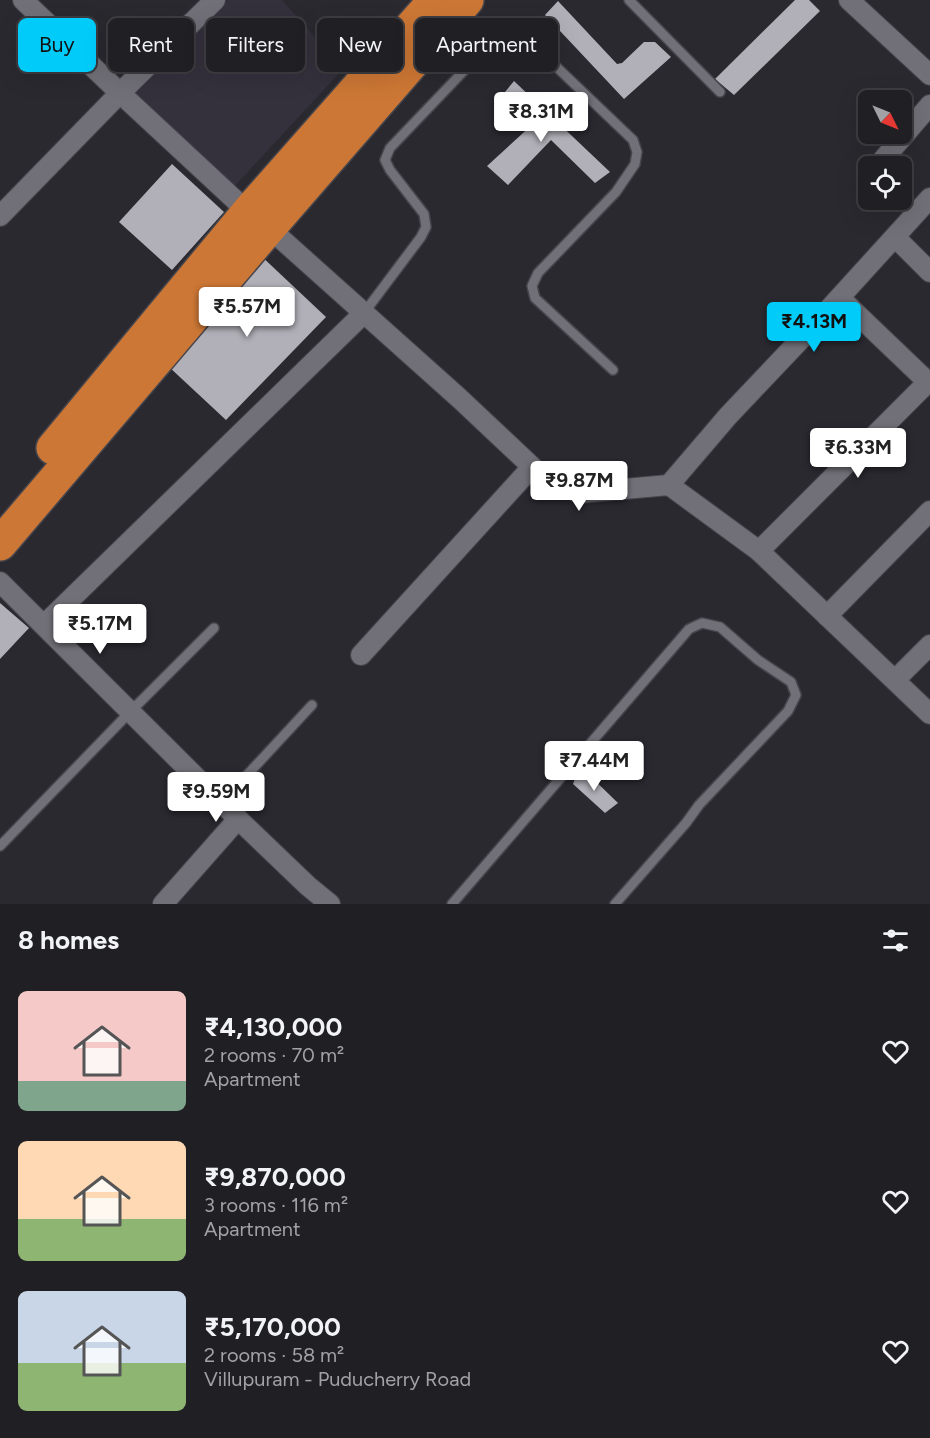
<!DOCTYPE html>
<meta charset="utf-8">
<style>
:root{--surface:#201f24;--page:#28272c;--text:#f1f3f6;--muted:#a2a2a6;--line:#3d3d41;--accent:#00cbf9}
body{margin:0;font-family:Figtree,sans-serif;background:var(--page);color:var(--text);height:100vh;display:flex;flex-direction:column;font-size:22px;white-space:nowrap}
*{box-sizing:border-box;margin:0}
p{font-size:20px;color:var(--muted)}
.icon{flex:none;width:33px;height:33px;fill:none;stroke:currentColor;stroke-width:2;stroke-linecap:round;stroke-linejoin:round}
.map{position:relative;height:904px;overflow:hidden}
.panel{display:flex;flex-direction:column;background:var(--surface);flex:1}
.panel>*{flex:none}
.banner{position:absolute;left:18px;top:18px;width:600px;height:54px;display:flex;gap:12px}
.needle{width:39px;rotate:133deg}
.buttons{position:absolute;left:858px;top:90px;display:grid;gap:12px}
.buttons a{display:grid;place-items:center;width:54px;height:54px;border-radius:9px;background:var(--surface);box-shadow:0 6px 24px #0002,0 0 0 2px var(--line);font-size:30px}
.price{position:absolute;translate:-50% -51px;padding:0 14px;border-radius:6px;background:#fff;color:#222;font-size:20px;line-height:39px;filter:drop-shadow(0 2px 3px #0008)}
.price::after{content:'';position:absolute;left:50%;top:36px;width:18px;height:14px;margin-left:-9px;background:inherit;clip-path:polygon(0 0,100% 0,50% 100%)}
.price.active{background:var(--accent);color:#111}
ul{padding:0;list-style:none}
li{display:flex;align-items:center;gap:18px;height:150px;padding:0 18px}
li span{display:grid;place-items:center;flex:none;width:168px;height:120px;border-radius:9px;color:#555}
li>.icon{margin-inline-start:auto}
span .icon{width:72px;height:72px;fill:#fffc;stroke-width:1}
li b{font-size:26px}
h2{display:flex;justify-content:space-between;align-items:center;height:72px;padding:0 18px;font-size:26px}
.chip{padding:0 21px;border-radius:9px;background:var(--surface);box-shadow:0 6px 24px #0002,0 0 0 2px var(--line);font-size:21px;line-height:54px}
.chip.active{background:var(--accent);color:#111}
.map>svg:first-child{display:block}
.built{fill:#34313d}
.building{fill:#b1afb7}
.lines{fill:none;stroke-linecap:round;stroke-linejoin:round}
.lane-casing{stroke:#47454c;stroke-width:12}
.street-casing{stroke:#47454c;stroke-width:22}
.highway-casing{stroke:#47454c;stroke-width:36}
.lane{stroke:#717078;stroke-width:9}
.street{stroke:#717078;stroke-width:20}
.highway{stroke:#cc7735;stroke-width:33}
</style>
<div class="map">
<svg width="930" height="904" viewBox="0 0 930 904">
<rect width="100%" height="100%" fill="#2a2930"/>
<path class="built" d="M228,0H282L343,69L233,188L131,93Z"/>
<g class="building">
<path d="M795,0H809L820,11L734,95L715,79Z"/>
<path d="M558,1L617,64L622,63L644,42H655L671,57L624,99L545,15Z"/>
<path d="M514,81L610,172L595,183L551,140L508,185L487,166L535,122L505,92Z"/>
<path d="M172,164L224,212L172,270L119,222Z"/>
<path d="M258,253L326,317L226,420L168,366L233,301L222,291Z"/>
<path d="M0,603L29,628L0,659Z"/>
<path d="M584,770L618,803L605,813L573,784L576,776Z"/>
</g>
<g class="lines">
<g class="lane-casing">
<g id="lane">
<path d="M629,0L720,92"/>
<path d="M364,313L421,237L426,227L424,214L390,170L385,160L390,148L502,31L511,29L522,34L633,140L637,152L635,164L616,192L538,273L532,286L535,298L613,370"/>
<path d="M222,802L312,705"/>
<path d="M0,846L130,712L214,628"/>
<path d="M452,904L689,629L702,623L720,627L758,660L791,682L796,695L788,711L699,805L686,823L615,904"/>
</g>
</g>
<g class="street-casing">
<g id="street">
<path d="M23,0L120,93L248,212L269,228L459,398L543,477L579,493L669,485L759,551L930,714"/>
<path d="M849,0L930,75"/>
<path d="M881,162L930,105"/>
<path d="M0,216L120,93L215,0"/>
<path d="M895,237L930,272"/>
<path d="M840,298L930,384"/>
<path d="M669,485L728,416L819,320L930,198"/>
<path d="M759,551L930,380"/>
<path d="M0,582L238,819L308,886L330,904"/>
<path d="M827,616L930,511"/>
<path d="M44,625L364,313"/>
<path d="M361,655L532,467"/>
<path d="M895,680L930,645"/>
<path d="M163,904L238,819"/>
</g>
</g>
<g class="highway-casing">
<g id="highway">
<path d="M53,448L248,212L435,0"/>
<path d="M0,544L269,228L467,0"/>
</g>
</g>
<use href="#lane" class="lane"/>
<use href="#street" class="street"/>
<use href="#highway" class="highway"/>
</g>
</svg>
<div class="buttons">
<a><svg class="needle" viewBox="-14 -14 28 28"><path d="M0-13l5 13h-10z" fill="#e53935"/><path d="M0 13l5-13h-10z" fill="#a2a2a6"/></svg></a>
<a><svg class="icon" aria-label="locate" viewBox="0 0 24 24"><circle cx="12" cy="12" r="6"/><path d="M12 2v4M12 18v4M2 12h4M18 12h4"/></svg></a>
</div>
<b class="price" style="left:541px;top:143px">₹8.31M</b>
<b class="price" style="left:247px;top:338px">₹5.57M</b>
<b class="price active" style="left:814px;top:353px">₹4.13M</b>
<b class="price" style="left:858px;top:479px">₹6.33M</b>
<b class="price" style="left:579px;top:512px">₹9.87M</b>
<b class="price" style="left:100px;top:655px">₹5.17M</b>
<b class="price" style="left:594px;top:792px">₹7.44M</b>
<b class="price" style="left:216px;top:823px">₹9.59M</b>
<div class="banner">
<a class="chip active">Buy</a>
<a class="chip">Rent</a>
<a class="chip">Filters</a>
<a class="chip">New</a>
<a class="chip">Apartment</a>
</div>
</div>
<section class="panel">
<h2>8 homes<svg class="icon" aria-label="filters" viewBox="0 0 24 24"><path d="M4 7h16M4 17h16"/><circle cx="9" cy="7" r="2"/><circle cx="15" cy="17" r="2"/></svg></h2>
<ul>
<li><span style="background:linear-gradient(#f6c9c9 75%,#7fa58c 0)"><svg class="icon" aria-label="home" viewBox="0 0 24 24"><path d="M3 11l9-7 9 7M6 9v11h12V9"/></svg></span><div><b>₹4,130,000</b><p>2 rooms · 70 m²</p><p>Apartment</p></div><svg class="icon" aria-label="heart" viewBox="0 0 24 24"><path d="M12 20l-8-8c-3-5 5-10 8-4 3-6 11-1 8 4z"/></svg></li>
<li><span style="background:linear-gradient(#ffd9b3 65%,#8fb573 0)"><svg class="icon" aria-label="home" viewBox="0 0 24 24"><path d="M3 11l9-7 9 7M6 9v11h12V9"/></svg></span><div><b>₹9,870,000</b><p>3 rooms · 116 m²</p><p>Apartment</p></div><svg class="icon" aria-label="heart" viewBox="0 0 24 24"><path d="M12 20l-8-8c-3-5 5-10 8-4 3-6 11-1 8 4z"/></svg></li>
<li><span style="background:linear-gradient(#c9d6e8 60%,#8fb573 0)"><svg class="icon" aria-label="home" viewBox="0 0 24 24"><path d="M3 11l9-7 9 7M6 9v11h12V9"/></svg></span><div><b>₹5,170,000</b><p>2 rooms · 58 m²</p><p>Villupuram - Puducherry Road</p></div><svg class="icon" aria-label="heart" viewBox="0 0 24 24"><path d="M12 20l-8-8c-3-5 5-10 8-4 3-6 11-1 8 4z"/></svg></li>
</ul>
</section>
